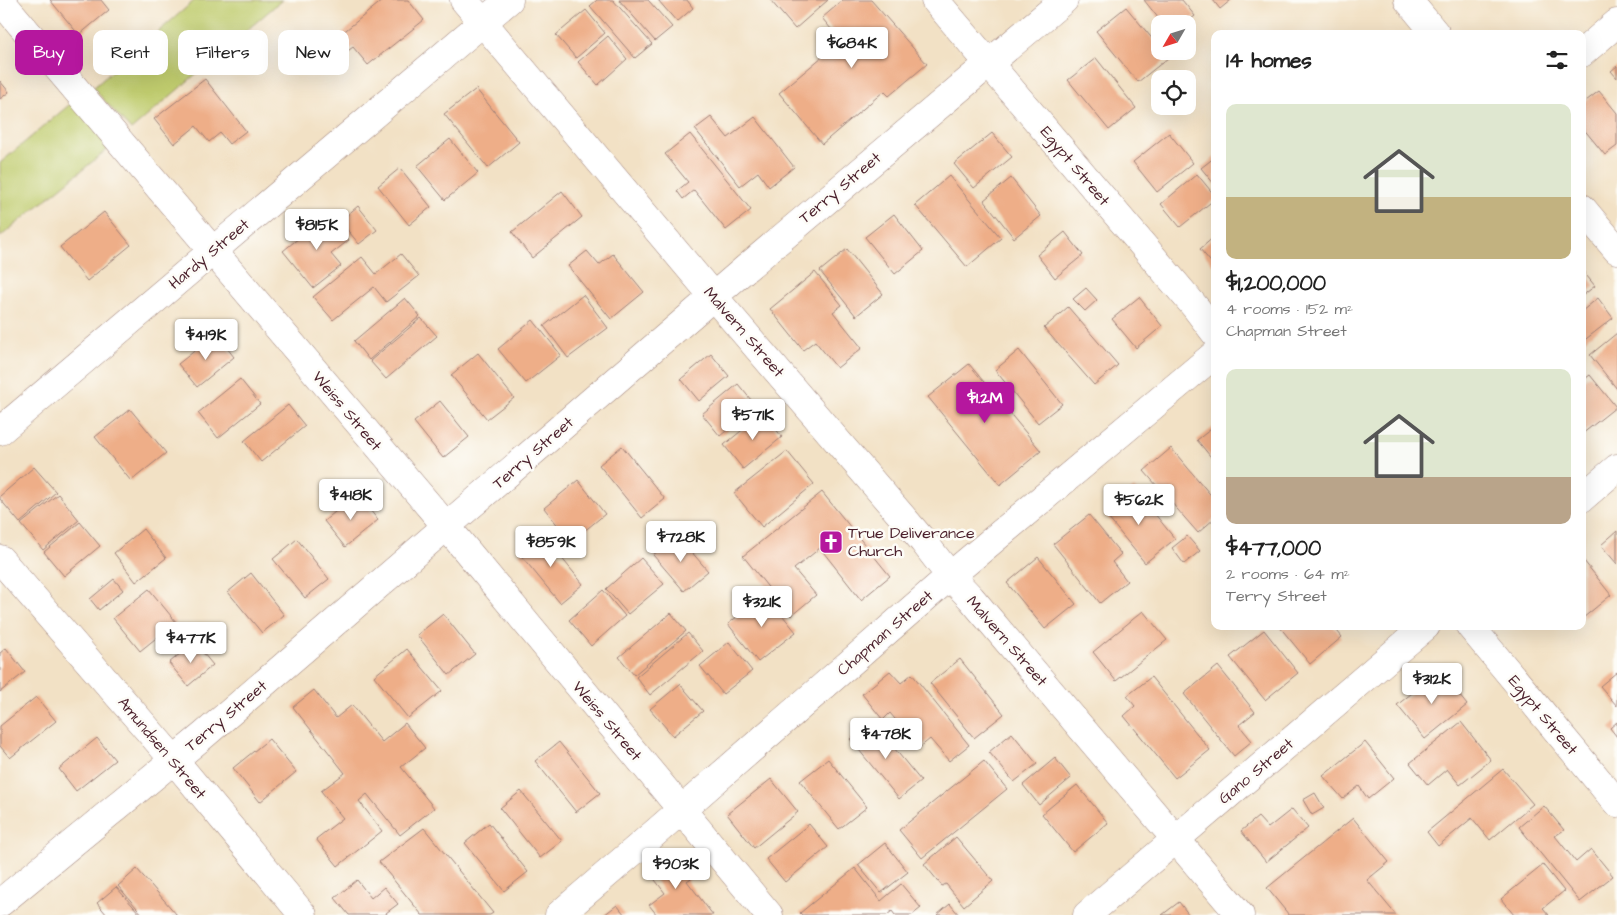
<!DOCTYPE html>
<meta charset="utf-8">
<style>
:root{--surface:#fff;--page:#f2f2f2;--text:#222;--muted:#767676;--accent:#b5179e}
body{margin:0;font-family:"Architects Daughter",sans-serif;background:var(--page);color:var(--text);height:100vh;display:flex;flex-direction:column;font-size:19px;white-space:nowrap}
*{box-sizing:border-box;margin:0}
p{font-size:16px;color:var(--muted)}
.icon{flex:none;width:28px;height:28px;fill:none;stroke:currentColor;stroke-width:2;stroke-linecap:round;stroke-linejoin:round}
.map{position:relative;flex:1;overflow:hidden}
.sheet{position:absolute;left:1211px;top:30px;width:375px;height:600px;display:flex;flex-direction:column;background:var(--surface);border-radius:10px;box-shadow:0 5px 20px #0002}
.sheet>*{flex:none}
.guide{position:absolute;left:15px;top:30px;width:475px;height:45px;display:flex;gap:10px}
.needle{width:32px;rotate:231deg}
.tools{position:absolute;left:1151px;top:15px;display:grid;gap:10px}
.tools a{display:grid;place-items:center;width:45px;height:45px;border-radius:10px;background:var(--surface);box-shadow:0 5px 20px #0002;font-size:25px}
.price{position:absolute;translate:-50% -42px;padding:0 11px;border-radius:5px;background:#fff;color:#222;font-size:16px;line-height:32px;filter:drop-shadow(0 1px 2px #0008)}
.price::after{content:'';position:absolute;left:50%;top:30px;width:15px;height:11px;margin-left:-8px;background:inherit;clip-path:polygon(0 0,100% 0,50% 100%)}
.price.current{background:var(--accent);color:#fff}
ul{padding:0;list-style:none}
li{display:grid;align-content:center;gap:10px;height:265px;padding:0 15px}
li span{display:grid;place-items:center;height:155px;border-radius:10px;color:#555}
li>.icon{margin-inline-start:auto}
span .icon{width:90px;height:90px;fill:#fffc;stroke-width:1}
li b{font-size:21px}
h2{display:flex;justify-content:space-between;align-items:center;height:60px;padding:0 15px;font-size:21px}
.chip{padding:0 18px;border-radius:10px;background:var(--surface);box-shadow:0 5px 20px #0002;font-size:18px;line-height:45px}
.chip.current{background:var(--accent);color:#fff}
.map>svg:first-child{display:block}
.green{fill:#c0cc6e;stroke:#85764c}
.building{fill:#eeae88}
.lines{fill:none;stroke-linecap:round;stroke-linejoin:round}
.minor-casing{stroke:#9e8078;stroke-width:29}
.secondary-casing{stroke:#9e8078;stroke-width:29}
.minor{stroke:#fff;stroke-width:28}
.secondary{stroke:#fff;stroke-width:28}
.labels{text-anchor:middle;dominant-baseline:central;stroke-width:5;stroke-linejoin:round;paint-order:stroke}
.street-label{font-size:16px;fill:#4a1f2b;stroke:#fdfcf7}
.poi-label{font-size:16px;fill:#4a1f2b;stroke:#fdfcf7;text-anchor:start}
</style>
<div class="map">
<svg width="1617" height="915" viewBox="0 0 1617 915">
<rect width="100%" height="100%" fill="#fdfcf7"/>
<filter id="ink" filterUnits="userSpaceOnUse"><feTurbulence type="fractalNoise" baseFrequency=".02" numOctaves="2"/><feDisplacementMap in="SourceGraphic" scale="10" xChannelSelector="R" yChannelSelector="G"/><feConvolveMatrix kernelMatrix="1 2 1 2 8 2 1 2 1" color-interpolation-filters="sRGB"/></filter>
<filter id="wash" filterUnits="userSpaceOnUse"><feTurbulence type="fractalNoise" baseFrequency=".0096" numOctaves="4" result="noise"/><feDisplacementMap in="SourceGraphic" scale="20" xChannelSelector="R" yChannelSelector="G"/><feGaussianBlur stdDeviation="1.12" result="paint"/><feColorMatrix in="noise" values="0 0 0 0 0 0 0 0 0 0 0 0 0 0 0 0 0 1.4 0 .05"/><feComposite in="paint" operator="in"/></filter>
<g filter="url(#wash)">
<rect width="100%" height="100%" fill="#f2e1c5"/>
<g class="green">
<path d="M195,0H282L131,130L93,88Z"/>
<path d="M76,99L113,145L0,237V163Z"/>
</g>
<g id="blocks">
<g class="building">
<path d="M50,0H101L109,10L79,35Z"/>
<path d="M383,0H408L424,20L368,65L353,47L336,60L325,47Z"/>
<path d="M597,0H613L652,44L635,58L590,6Z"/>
<path d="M619,0H648L672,27L655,41Z"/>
<path d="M658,0H687L693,8L677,22Z"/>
<path d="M773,0H828L795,29L771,1Z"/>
<path d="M843,0H871L927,64L889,96L884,91L822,144L779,93L841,41L822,18Z"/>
<path d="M1144,0H1182L1195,16L1185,24H1163Z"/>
<path d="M1213,0H1231L1220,9Z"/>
<path d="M1126,7L1160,48V51H1162L1168,58L1138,82L1096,31Z"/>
<path d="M586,10L605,33L576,58L556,35Z"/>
<path d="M608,36L627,59L598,85L578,62Z"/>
<path d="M1096,58L1136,108L1109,130L1068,80Z"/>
<path d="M1617,66V78L1611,71Z"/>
<path d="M205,79L246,131L229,144L220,133L209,142L196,126L174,144L154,119Z"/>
<path d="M0,81L9,92L0,99Z"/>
<path d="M476,89L519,142L488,168L444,114Z"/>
<path d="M1599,91L1617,113V146L1605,155L1582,127V104Z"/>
<path d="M711,117L728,138L755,117L794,167L769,187L758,172L740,186L695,129Z"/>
<path d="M992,133L1012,157L974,188L954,164Z"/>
<path d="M1169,133L1193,163L1157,192L1133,162Z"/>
<path d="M690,134L751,210L726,230L694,190L683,199L677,191L688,182L665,154Z"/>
<path d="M450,139L478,173L445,200L417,166Z"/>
<path d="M1215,157V185L1201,168Z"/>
<path d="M400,168L431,207L409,225L378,186Z"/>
<path d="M1197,174L1215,196V199L1180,227L1161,204Z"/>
<path d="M949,176L1001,238L967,267L915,205Z"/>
<path d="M1011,178L1041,216L1014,238L984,200Z"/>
<path d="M562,191L582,217L532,258L512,232Z"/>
<path d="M358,206L377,230L359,244L340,221Z"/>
<path d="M104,212L131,245L87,281L60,247Z"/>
<path d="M328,214L349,240L331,254L341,266L313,288L283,251Z"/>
<path d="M894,214L923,251L895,274L865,237Z"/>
<path d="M1065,232L1083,255L1055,278L1037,255Z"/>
<path d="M1215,236V267L1200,249Z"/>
<path d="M847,249L883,294L856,316L820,271Z"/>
<path d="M587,251L599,265L613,254L644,292L611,319L568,266Z"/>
<path d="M401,254L419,276L386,302L374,287L333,320L313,297L362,257L376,274Z"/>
<path d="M1582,270L1595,286L1582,296Z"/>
<path d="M815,272L842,305L833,312L862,348L837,368L815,341L803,350L770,309Z"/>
<path d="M1086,288L1097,300L1085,311L1073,299Z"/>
<path d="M583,295L608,328L568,358L544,326Z"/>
<path d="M1139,297L1162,326L1136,348L1112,319Z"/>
<path d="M405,298L420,316L369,360L354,341Z"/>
<path d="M1598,298L1613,318L1582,342V311Z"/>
<path d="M1068,307L1118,365L1094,385L1044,328Z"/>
<path d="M421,318L437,336L386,379L370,361Z"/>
<path d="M533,320L561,355L526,383L498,349Z"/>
<path d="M1617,333V389L1590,355Z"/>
<path d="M216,334L234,357L197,387L178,364Z"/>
<path d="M1019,350L1062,404L1038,423L995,370Z"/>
<path d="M478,353L514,398L487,419L451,375Z"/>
<path d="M711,354L729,376L699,401L681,379Z"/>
<path d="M969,364L1041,451L1000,485L928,397Z"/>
<path d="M1590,375L1616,407L1582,434V381Z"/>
<path d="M240,379L260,404L218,438L198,413Z"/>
<path d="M738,384L756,406L720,436L702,414Z"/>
<path d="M440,401L469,437L443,458L414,422Z"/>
<path d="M288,405L305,426L261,462L244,441Z"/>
<path d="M130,409L166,453L131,481L95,437Z"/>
<path d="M763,413L782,437L743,469L724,445Z"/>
<path d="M1215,426V462L1197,440Z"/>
<path d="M622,446L665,499L642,518L599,465Z"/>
<path d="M1171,448L1215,500V518L1198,533L1144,471Z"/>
<path d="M787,451L814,484L762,527L734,493Z"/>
<path d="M34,467L56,492L20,523L0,499V496Z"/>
<path d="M578,480L605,514L571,542L544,508Z"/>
<path d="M1134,488L1175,539L1145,563L1104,513Z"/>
<path d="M822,492L890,576L861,600L820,548L794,569L816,595L791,616L743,556Z"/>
<path d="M58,494L79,520L43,550L21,524Z"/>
<path d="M357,494L378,520L345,547L324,521Z"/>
<path d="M1089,515L1121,554L1112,562L1127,581L1100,603L1053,544Z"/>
<path d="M80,522L100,546L64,576L44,552Z"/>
<path d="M143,529L166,558L136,582L114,553Z"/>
<path d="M1617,531V564L1601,545Z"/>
<path d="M542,534L583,584L560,603L519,553Z"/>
<path d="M677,535L708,571L684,591L653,555Z"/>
<path d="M1187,536L1200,551L1184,564L1172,548Z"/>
<path d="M297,539L329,579L305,598L273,559Z"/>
<path d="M1038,557L1076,604L1045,629L1007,583Z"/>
<path d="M641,558L664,584L628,614L606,589Z"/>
<path d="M1584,561L1611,595L1583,618L1582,562Z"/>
<path d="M251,573L284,615L262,633L228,592Z"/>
<path d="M114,579L123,590L99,610L90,599Z"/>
<path d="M149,589L176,622L140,651L113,618Z"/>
<path d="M603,590L625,616L591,646L569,620Z"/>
<path d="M765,594L796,632L758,662L728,624Z"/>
<path d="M1143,611L1167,640L1116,681L1093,652Z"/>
<path d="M671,613L686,631L634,675L619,657Z"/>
<path d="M443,614L475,654L449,675L417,635Z"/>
<path d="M1279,626H1333L1342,637L1310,664Z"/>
<path d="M1264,630L1298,673L1265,700L1230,657Z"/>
<path d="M688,633L703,651L650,695L636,677Z"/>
<path d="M194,642L213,665L188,686L169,663Z"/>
<path d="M729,642L752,671L723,694L700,666Z"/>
<path d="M6,648L25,672L0,692V653Z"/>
<path d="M407,649L442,691L408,718L374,676Z"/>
<path d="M960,659L1004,714L974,738L930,683Z"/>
<path d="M1218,666L1255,712L1239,725L1252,741L1234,756L1184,694Z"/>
<path d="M890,671L901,683L912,674L969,745L949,761L930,739L919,748L890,713L883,720L862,694Z"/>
<path d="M1440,671L1467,705L1425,739L1397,705Z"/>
<path d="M1617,672V706L1600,686Z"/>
<path d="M1151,677L1210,750L1175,778L1124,716L1135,706L1127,696Z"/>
<path d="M680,684L703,711L673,736L650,709Z"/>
<path d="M314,690L336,718L352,705L382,742L405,723L425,748L401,767L434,808L400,835L367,794L359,801L382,831L338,866L316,839L343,818L321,791L345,773L293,707Z"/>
<path d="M36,697L56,721L10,758L0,746V726Z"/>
<path d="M872,721L921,781L899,799L850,739Z"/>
<path d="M1461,722L1491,760L1460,785L1447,769L1428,785L1410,763Z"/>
<path d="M1617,722V737L1610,728Z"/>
<path d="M1012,733L1037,764L1014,782L989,752Z"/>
<path d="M97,738L115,760L76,791L59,769Z"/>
<path d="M269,739L296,772L260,802L233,768Z"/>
<path d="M559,742L600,793L576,812L535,761Z"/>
<path d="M1365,742L1394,778L1368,799L1359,786L1343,799L1323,776Z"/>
<path d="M1055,758L1071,778L1039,805L1023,785Z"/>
<path d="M828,759L867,807L839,829L800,781Z"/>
<path d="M984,761L1007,789L922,858L899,830Z"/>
<path d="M1503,769L1533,804L1490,840L1472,818L1438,846L1427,832Z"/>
<path d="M771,779L798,812L754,848L727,814Z"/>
<path d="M1077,785L1108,823L1073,852L1042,814Z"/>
<path d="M521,791L562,841L540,858L500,808Z"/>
<path d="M1315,793L1324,808L1312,815L1303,800Z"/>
<path d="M1544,806L1564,830L1555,836L1576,862L1591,849L1613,876L1580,902L1519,827Z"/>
<path d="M1292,809L1308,828L1266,862L1241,831L1258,817L1268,828Z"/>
<path d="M1353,818L1389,862L1367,880L1396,915H1289L1267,888Z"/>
<path d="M489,823L528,872L504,891L465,843Z"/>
<path d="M809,824L828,847L785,882L766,859Z"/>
<path d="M424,828L493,913L490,915H422L379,862Z"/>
<path d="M956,837L993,881L964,906L946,884L942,886L924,864Z"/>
<path d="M885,843L908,872L881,893L858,865Z"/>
<path d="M675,852L694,876L687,881L713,915H657L649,905L665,893L649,872Z"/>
<path d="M1543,865L1564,891L1543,908L1549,915H1514L1501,899Z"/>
<path d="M855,868L881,901L901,884L921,908L912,915H895L892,911L887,915H802L800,913Z"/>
<path d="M137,869L177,915H143L118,886Z"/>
<path d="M357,880L371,898L384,887L398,904L386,913L387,915H349L335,898Z"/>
<path d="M116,887L141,915H107L97,903Z"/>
<path d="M1179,902L1189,915H1162Z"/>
<path d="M950,904L959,915H937Z"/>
<path d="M617,905L625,915H604Z"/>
</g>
</g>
</g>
<g filter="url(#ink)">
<use href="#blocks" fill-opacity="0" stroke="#9e8078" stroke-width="1"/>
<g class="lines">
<g class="minor-casing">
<g id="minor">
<path d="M0,0L447,527L769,915"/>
<path d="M464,0L713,296L923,541L950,576L971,598L1240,915"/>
<path d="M935,0L1196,308L1215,333"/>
<path d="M1408,0L1436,34"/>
<path d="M1582,53L1617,23"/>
<path d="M1582,208L1617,250"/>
<path d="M1582,498L1617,468"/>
<path d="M0,559L174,760L303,915"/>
<path d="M1470,626L1617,803"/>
<path d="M0,903L204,735L744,270L1064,0"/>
<path d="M559,915L656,832L950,576L1215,354"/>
<path d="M1087,915L1426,626"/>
</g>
</g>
<g class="secondary-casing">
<path id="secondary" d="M0,431L509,0"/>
</g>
<use href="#minor" class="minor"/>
<use href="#secondary" class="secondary"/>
</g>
</g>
<defs>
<g id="church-square" transform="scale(1.25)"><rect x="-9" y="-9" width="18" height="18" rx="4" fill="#b5179e" stroke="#fdfcf7"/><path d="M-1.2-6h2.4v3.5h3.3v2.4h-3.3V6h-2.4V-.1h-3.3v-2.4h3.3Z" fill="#fff"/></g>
</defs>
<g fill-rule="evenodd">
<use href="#church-square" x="831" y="542"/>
</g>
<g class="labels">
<g class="street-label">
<text transform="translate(1075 166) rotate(50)">Egypt Street</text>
<text transform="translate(840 188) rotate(-40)">Terry Street</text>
<text transform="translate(209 254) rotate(-40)">Hardy Street</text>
<text transform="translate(744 332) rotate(49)">Malvern Street</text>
<text transform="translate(347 411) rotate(50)">Weiss Street</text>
<text transform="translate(533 453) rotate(-41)">Terry Street</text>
<text transform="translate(885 633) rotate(-41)">Chapman Street</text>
<text transform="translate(1007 641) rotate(49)">Malvern Street</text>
<text transform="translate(1543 715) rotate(50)">Egypt Street</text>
<text transform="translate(226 716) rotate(-40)">Terry Street</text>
<text transform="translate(607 721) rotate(50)">Weiss Street</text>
<text transform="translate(162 748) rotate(50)">Amundsen Street</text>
<text transform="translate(1256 771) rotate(-40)">Gano Street</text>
</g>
<g class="poi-label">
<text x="848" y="533">True Deliverance<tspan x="848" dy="18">Church</tspan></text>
</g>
</g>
</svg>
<div class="tools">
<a><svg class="needle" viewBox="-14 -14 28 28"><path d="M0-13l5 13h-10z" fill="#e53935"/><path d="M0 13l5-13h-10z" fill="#767676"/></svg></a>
<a><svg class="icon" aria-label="locate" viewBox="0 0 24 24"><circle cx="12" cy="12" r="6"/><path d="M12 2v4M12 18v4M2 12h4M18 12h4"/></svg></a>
</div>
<b class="price" style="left:852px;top:69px">$684K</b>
<b class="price" style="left:317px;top:251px">$815K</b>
<b class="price" style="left:206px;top:361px">$419K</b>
<b class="price current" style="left:985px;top:424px">$1.2M</b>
<b class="price" style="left:753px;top:441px">$571K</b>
<b class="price" style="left:351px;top:521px">$418K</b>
<b class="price" style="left:1139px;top:526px">$562K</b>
<b class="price" style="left:681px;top:563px">$728K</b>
<b class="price" style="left:551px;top:568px">$859K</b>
<b class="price" style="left:762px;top:628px">$321K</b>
<b class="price" style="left:191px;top:664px">$477K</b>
<b class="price" style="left:1432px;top:705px">$312K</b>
<b class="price" style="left:886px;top:760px">$478K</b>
<b class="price" style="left:676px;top:890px">$903K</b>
<div class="guide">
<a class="chip current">Buy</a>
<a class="chip">Rent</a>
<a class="chip">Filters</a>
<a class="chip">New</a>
</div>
<section class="sheet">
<h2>14 homes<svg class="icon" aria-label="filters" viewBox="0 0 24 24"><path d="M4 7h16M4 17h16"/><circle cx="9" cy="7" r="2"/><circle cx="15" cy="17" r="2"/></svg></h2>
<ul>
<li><span style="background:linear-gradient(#dfe7d0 60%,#c2b280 0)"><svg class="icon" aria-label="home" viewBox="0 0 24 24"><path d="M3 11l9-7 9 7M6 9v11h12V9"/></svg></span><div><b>$1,200,000</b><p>4 rooms · 152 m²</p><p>Chapman Street</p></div></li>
<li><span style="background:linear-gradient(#dfe7d0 70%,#b9a48a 0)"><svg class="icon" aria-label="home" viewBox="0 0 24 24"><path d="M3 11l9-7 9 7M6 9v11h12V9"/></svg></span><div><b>$477,000</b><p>2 rooms · 64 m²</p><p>Terry Street</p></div></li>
</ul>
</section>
</div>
